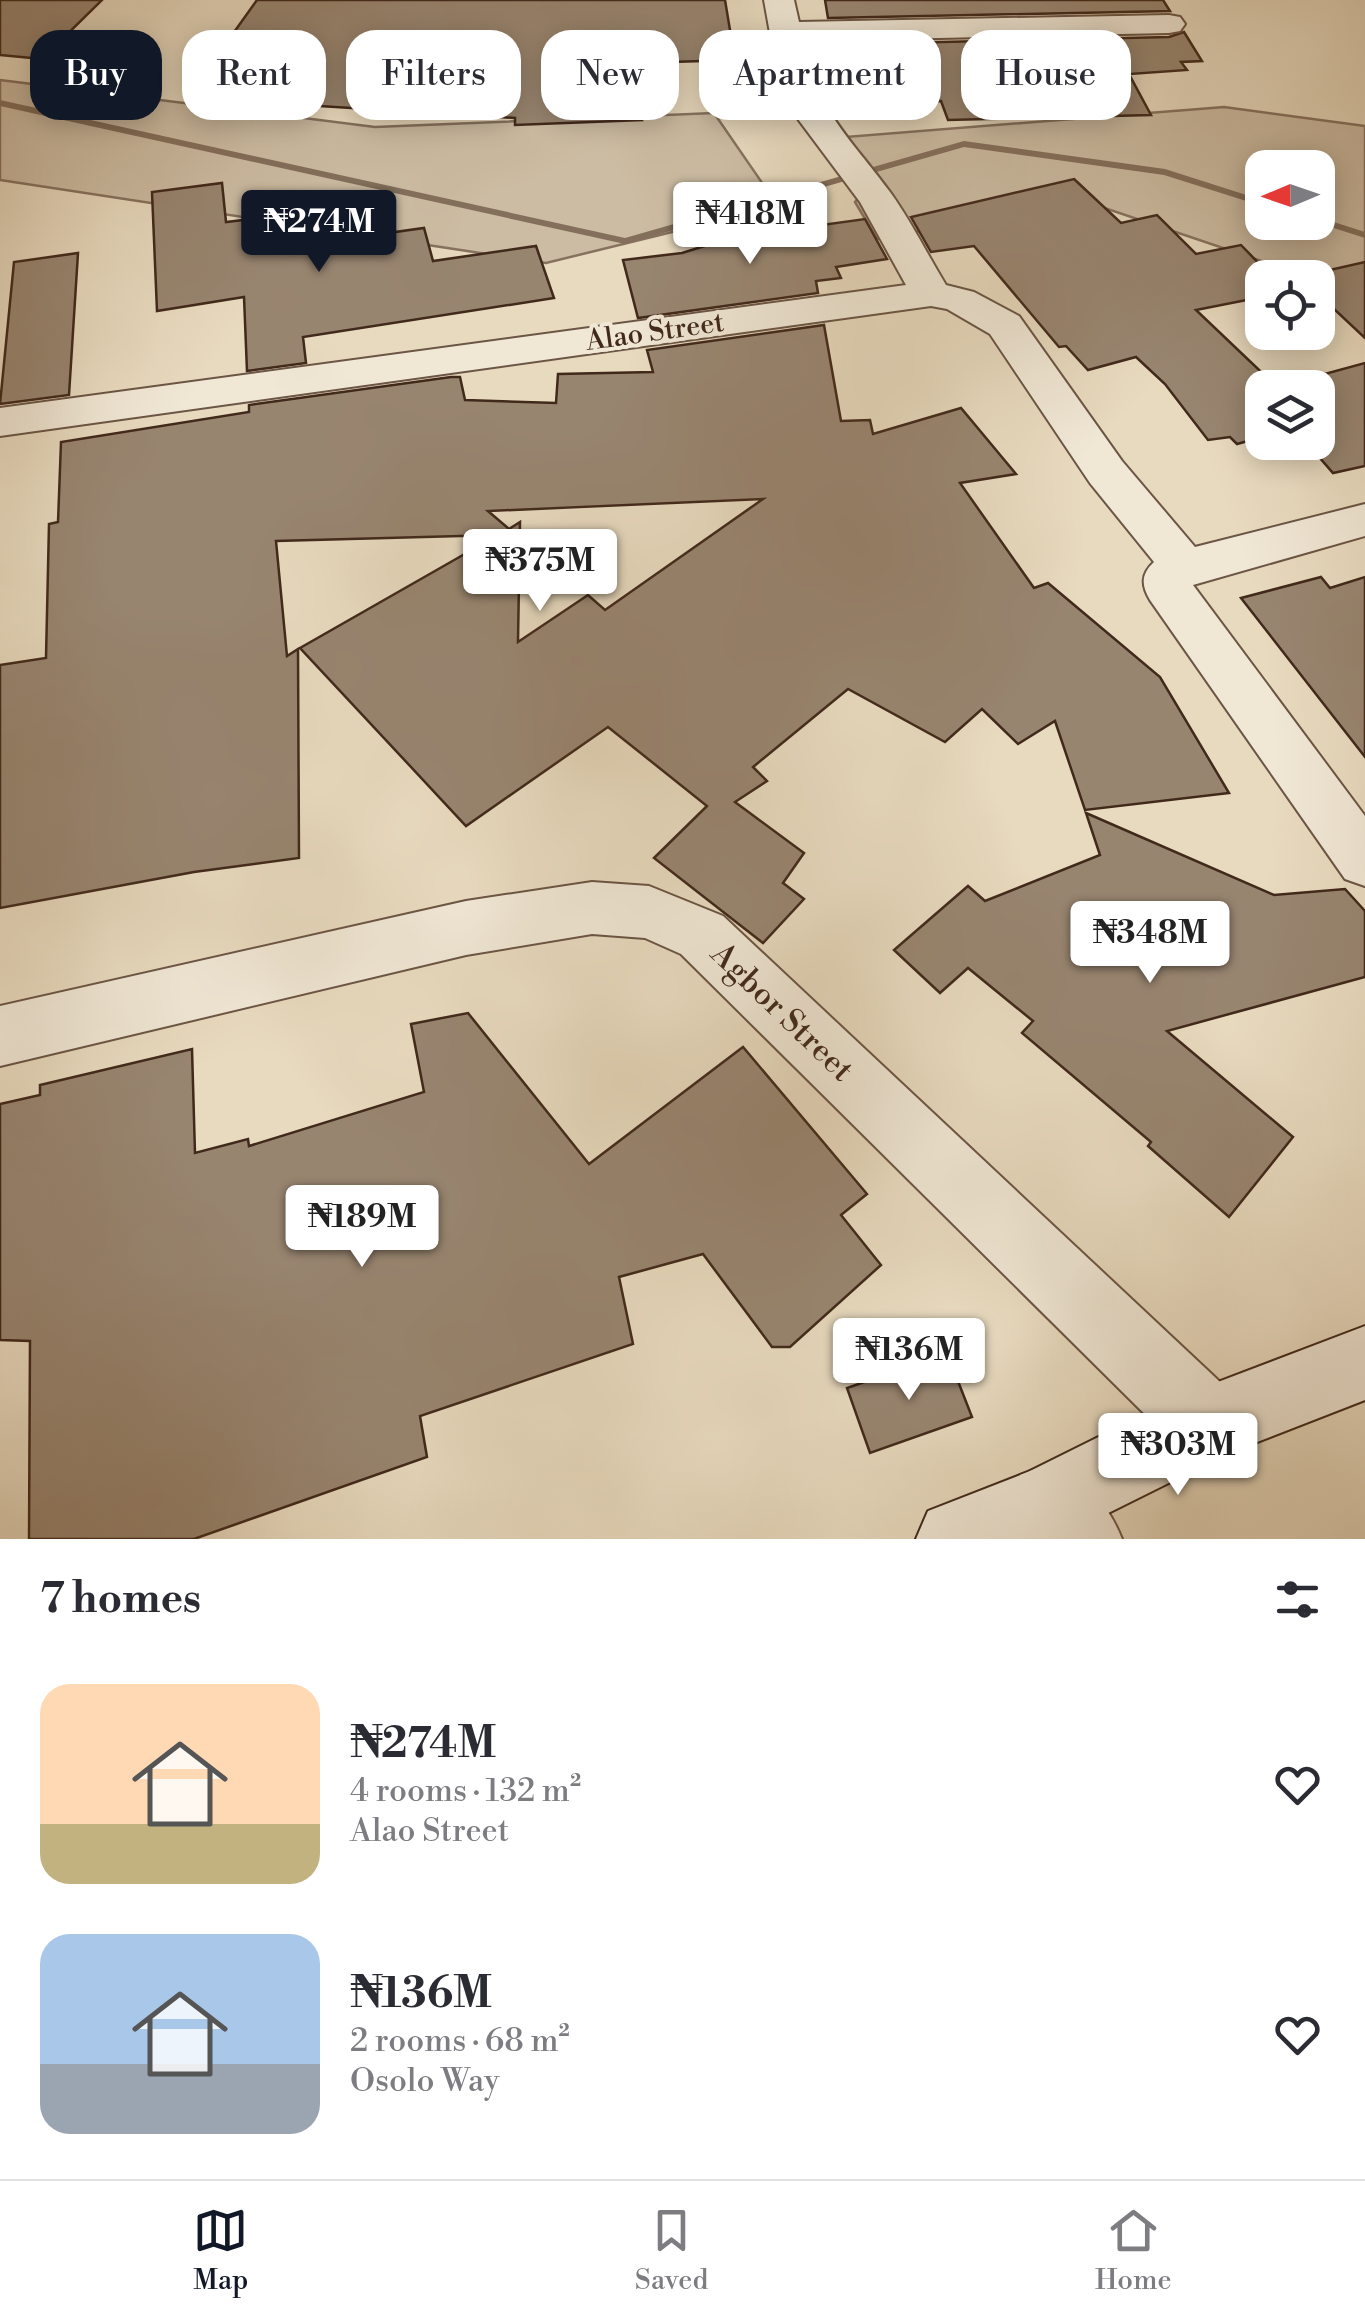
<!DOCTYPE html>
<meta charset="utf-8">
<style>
:root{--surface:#fff;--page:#f7f7f7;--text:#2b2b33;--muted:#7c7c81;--line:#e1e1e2;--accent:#111827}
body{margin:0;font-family:"Libre Bodoni",serif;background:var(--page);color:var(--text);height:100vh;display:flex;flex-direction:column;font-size:38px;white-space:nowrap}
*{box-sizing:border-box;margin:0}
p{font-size:32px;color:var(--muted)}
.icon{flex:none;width:55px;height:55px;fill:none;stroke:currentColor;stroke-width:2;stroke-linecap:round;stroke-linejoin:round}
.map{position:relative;height:1539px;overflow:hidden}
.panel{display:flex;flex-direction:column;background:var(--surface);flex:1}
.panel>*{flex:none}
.top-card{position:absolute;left:30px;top:30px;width:1305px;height:90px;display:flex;gap:20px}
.needle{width:65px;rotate:268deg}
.fabs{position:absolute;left:1245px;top:150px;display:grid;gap:20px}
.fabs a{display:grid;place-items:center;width:90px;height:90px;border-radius:20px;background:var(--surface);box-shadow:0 5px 25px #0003;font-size:50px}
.price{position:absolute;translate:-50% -85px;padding:0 22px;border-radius:10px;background:#fff;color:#222;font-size:32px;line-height:65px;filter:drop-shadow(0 2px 5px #0008)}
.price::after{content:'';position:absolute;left:50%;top:60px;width:30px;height:22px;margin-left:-15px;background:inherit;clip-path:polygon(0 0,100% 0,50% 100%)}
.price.current{background:var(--accent);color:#fff}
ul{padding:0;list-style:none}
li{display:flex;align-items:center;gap:30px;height:250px;padding:0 40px}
li span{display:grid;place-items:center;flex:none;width:280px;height:200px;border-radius:30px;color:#555}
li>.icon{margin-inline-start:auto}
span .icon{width:120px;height:120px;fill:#fffc;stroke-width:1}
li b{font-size:42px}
h2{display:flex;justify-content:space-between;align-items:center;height:120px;padding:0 40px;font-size:42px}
.tag{padding:0 35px;border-radius:30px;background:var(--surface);box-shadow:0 5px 25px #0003;font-size:35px;line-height:90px}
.tag.current{background:var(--accent);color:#fff}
.tab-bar{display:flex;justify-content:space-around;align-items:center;height:140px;border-top:2px solid var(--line);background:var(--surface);font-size:28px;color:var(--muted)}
.tab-bar a{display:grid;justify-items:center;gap:5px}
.tab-bar .current{color:var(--accent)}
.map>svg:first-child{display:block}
.green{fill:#ccbca3;stroke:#86725f;stroke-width:2.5;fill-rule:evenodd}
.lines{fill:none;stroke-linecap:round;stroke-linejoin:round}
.stream{fill:#836f5c;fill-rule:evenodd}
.building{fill:#988570;stroke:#41291b;stroke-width:2.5;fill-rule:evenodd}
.street-casing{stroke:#6b5544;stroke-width:4}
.secondary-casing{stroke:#41291b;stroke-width:4}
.street{fill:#f0e7d5;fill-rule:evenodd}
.secondary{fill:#f0e7d5;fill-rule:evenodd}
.labels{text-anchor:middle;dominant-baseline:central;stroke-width:8;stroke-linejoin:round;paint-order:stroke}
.far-street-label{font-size:28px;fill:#41291b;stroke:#f0e7d5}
.street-label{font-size:32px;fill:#41291b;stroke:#f0e7d5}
</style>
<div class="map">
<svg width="1365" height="1539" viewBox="0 0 1365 1539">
<rect width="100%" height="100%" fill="#e8dabf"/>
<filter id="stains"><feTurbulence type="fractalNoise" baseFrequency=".002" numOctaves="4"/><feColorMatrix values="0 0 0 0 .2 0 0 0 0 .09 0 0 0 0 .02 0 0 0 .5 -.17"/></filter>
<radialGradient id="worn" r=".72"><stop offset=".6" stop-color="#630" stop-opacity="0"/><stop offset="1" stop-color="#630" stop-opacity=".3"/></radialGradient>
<g class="green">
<path d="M0,80L375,127L714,113L778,206L546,263L0,180Z"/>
<path d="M1224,107L1365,126V296L1084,201L877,239L855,202L871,181L845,137ZM1262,168H1318V222H1262Z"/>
</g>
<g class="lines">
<g class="stream">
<path d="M0,100L625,238L964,141L1165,169L1262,200V206L1164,175L964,147L625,244L0,106Z"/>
<path d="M1318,217L1365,232V238L1315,222Z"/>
</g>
</g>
<g class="building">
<path d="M0,0H102L42,59L0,55Z"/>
<path d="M257,0H725L735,60L671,62L676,98H638L642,120L515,125V118L187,98Z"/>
<path d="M825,0H1163L1170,11L828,18Z"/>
<path d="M1184,32L1202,61L1181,62L1187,70L1129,74L1151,115L948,120L941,101L829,102L817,75L811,45L1169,37Z"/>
<path d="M1074,179L1121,223L1157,215L1196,254L1241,245L1273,278H1262V297L1196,310L1277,387L1365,363V466L1333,473L1306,442H1318V388H1262V437L1237,444L1230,437L1208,440L1165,384L1136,357L1088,370L1066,346L1059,347L974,246L931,252L911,217Z"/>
<path d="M222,183L226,222L314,212L317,243L424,228L433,261L536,246L554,298L303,337L306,363L247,371L244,297L157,311L152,192Z"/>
<path d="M805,215L815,226L865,219L887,259L836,267L841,278L816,281L818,293L638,318L623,260L682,253Z"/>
<path d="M78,253L69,395L0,404L14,262Z"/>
<path d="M1365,262V338L1318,294V278L1299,277Z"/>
<path d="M824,325L841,421L870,420L873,434L961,408L1016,474L960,483L1034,588L1048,583L1160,677L1229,793L1085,810L1055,721L1018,744L982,709L945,742L848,689L753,767L767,781L735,802L804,853L783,883L804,899L763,943L654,858L707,806L608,727L466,826L300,648L498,535L276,541L287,656L298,649L299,858L194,872L0,908V665L46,658L49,524L58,522L61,442L249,412V405L451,377H460L465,400L556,403L558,374L653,372L647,350ZM763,499L605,610L588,595L518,642L520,522L509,529L488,511Z"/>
<path d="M1321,577L1330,588L1365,577V757L1241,598Z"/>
<path d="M1086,813L1274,895L1345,889L1365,911V977L1167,1031L1293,1137L1229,1217L1148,1146L1151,1142L1022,1033L1033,1021L968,968L940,993L894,950L968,886L985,901L1100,855Z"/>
<path d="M468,1013L589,1164L743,1047L867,1194L841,1215L881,1265L790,1347H772L703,1254L619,1277L633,1344L420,1416L427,1457L194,1539H29L30,1341L0,1340V1104L40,1095V1085L192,1049L195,1153L248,1139L249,1146L424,1092L411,1024Z"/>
<path d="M947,1353L972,1417L870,1453L847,1388Z"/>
</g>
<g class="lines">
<g class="street-casing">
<g id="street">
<path d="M764,0H794L799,22L1169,15L1180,17L1185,24L1180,31L1169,33L803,41C819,114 848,135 890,192C911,221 927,254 946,285L974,292L1019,316L1122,461L1195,547L1365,504V536L1193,585L1365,816V886L1345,879L1150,600C1141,585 1141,574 1154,562L1090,483L990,334L947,309L931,306L0,436V408L906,285L860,202L795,115L779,83Z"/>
<path d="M592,882L649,886L723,916L1235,1396L1246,1423L1235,1450L1208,1461L1181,1450L681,954L645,938L592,934L466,955L0,1066V1006L466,901Z"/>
<path d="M1048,1464C1085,1479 1107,1502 1122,1539H1028L1009,1503L1020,1475Z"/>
</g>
</g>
<g class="secondary-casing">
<path id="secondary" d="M1365,1326V1400L1229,1453L1056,1539H916L928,1511L1028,1472L1181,1396Z"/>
</g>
<use href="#street" class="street"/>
<use href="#secondary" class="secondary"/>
</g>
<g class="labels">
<g class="far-street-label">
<text transform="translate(655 332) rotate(-8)">Alao Street</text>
</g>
<g class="street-label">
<text transform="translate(782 1012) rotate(44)">Agbor Street</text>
</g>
</g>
<rect width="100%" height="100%" filter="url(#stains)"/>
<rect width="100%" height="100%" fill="url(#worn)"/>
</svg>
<div class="fabs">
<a><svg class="needle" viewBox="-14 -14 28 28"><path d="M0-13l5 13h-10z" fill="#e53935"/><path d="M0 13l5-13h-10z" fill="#7c7c81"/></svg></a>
<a><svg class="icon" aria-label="locate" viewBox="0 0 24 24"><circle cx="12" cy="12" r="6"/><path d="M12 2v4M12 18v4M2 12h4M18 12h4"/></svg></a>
<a><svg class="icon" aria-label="layers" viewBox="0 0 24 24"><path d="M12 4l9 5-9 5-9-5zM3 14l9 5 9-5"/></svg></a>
</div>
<b class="price" style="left:750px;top:267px">₦418M</b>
<b class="price current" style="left:319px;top:275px">₦274M</b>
<b class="price" style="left:540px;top:614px">₦375M</b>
<b class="price" style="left:1150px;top:986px">₦348M</b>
<b class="price" style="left:362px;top:1270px">₦189M</b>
<b class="price" style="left:909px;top:1403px">₦136M</b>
<b class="price" style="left:1178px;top:1498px">₦303M</b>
<div class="top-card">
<a class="tag current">Buy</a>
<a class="tag">Rent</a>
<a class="tag">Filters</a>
<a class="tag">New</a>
<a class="tag">Apartment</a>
<a class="tag">House</a>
</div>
</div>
<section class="panel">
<h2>7 homes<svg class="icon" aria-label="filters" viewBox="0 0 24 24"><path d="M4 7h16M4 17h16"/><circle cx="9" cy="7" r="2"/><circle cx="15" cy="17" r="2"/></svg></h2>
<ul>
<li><span style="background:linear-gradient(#ffd9b3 70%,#c2b280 0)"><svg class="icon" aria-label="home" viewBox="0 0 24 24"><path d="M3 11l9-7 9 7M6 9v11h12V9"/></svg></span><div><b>₦274M</b><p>4 rooms · 132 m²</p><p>Alao Street</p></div><svg class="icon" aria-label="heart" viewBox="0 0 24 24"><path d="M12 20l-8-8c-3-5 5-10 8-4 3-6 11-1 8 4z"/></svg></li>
<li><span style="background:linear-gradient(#a9c7e8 65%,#9aa5b1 0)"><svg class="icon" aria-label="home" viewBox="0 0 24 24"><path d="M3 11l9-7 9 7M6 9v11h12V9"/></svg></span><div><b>₦136M</b><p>2 rooms · 68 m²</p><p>Osolo Way</p></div><svg class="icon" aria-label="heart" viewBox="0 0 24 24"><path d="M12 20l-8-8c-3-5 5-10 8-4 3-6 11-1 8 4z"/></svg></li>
</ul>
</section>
<nav class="tab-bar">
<a class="current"><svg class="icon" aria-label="map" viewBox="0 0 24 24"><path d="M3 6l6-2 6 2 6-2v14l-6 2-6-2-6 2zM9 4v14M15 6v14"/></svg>Map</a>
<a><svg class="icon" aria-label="saved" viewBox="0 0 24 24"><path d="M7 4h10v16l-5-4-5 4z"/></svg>Saved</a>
<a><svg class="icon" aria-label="home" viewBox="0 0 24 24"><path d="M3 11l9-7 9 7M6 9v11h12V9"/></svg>Home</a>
</nav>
